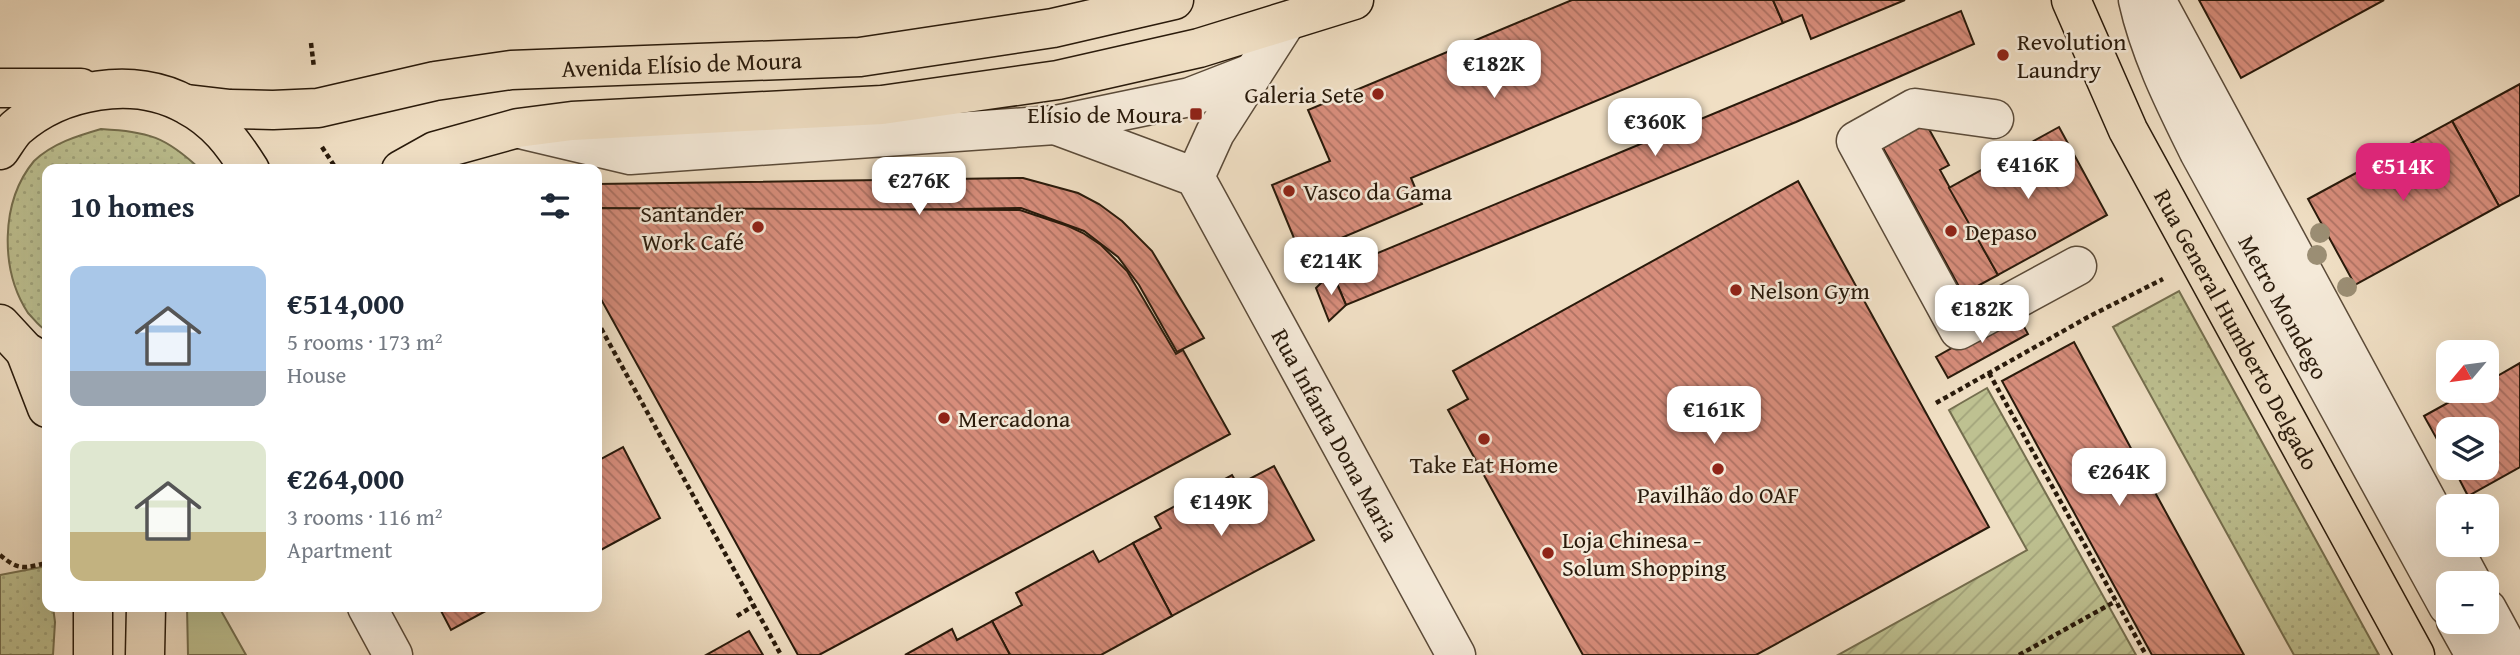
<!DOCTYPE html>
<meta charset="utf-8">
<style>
:root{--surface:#fff;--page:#f6f6f7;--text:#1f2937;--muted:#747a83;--accent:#db2777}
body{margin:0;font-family:"Gentium Book Plus",serif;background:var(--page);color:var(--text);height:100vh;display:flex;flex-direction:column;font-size:26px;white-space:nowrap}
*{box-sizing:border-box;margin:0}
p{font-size:23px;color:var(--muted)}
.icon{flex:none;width:38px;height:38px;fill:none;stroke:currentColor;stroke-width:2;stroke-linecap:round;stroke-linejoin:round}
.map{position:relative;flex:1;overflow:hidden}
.panel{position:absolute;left:42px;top:164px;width:560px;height:448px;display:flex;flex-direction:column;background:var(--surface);border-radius:14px;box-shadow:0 7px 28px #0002}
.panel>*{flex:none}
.needle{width:46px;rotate:241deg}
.controls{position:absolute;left:2436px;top:340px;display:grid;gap:14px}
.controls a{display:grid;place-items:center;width:63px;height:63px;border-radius:14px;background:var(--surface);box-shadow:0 7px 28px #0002;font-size:35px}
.price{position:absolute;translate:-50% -60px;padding:0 16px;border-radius:14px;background:#fff;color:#222;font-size:23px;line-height:46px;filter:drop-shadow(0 2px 4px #0008)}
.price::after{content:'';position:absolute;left:50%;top:42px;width:21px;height:16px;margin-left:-10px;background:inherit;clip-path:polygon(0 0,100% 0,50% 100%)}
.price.on{background:var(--accent);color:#fff}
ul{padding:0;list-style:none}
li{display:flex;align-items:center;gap:21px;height:175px;padding:0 28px}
li span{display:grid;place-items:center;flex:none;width:196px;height:140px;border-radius:14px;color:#555}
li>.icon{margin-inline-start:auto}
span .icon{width:84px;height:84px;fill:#fffc;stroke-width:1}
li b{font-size:30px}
h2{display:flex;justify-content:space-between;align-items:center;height:84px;padding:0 28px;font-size:30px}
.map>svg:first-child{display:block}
.grass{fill:url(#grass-dots);stroke:#746e4e;stroke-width:2}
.park{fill:#bec191;stroke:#746e4e;stroke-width:2}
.garden{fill:url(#garden-furrows);stroke:#746e4e;stroke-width:2}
.building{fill:url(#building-back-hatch);stroke:#291a0b;stroke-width:2}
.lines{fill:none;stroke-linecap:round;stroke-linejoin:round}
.minor-casing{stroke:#5b4b39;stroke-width:41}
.major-casing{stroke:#291a0b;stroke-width:41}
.path{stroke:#291a0b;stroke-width:4.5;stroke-dasharray:5 3.5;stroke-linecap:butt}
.minor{stroke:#f5ead9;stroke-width:38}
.major{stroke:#f0dfc4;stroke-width:38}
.tree{fill:#9b8e74}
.poi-dot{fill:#8f2418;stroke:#f5ead9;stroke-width:2.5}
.labels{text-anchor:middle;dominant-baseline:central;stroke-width:5;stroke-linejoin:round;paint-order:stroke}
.poi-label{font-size:24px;fill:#291a0b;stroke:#f5ead9;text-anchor:start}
.street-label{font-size:24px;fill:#291a0b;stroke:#f5ead9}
</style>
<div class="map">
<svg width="2520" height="655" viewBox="0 0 2520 655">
<defs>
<pattern id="grass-dots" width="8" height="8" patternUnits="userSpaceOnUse" patternTransform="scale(1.75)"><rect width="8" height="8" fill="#bec191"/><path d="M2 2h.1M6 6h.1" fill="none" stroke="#a3a57c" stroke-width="1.8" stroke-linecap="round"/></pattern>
<pattern id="garden-furrows" width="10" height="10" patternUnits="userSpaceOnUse" patternTransform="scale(1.75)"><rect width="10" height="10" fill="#bec191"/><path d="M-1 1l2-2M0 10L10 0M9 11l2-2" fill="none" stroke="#a3a57c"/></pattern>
<pattern id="building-back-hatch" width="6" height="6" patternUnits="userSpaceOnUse" patternTransform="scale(1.75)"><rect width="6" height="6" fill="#d78d7b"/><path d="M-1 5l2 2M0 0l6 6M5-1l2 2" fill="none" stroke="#ae7263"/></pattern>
</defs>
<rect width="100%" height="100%" fill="#f0dfc4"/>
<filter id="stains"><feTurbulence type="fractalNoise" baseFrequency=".00286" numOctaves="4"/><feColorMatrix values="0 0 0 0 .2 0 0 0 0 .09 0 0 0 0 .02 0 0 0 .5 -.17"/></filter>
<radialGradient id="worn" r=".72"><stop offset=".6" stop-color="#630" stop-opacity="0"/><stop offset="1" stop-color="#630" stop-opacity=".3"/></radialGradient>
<g class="grass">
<path d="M101,129C149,132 165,136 201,170H47V331C39,327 34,319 28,313C0,270 0,202 34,161C53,143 77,136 101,129Z"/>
<path d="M2179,291L2379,655H2294L2113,327Z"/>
<path d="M47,566V607H53L55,622L53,655H0V575Z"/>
</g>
<path class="park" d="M187,607H219L246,655H188Z"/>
<path class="garden" d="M1987,388L2136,655H1838L2027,550L1949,410Z"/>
<g class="building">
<path d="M1572,0H1773L1783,23L1411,178L1422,204L1301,255L1272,185L1330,161L1308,110Z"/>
<path d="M1773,0H1905L1811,39L1802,15L1783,23Z"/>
<path d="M2199,0H2384L2241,78Z"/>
<path d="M1961,11L1974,44L1796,122L1346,305L1332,272Z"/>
<path d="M2520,84V195L2499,206L2452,121Z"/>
<path d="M2452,121L2499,206L2355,285L2308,199Z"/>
<path d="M1925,122L1949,165L1940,170L1998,275L1963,294L1882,146Z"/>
<path d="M2059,127L2107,215L1998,275L1949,188Z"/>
<path d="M1023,178L1078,193L1099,204L1122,221L1152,251L1204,338L1177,352L1139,285L1118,257L1084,231L1021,208L597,215V184Z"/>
<path d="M1798,181L1989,527L1756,655H1583L1448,410L1468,399L1453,371Z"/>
<path d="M597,208L1020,210L1068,226L1083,233L1101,245L1127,271L1176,354L1183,350L1230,434L819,655H798L597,292Z"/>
<path d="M1332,272L1346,305L1329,321L1316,288Z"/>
<path d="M2016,312L2028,334L1948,378L1936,357Z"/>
<path d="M2074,342L2134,454L2244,655H2152L2002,381Z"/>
<path d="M2520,363V467L2468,496L2453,467H2487V429H2448V459L2424,416L2471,390H2487V382Z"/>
<path d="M623,447L660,518L597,552V461Z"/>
<path d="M1274,466L1314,540L1172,616L1133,543L1161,528L1155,517L1232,475L1238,485Z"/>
<path d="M1133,543L1172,616L1101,655H1010L992,621L1022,605L1016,593L1093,551L1099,562Z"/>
<path d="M439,607H493L451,630Z"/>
<path d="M992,621L1010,655H905L952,629L957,640Z"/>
<path d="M749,631L763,655H706Z"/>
</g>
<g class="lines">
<g class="minor-casing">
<g id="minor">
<path id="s1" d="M2138,0C2150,54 2175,103 2199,152L2448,606"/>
<path d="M2156,0L2448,540"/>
<path d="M1994,119L1915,108L1856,141L1959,330L2077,266"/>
<path id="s2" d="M1055,125L1195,177L1456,655"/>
<path d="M520,129L630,155L1055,125L1190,97L1252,73"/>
<path d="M1195,177L1215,133L1286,22"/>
<path d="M2451,544L2472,583"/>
<path d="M367,607L393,655"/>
<path d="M2487,609L2512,655"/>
<path d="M2456,621L2475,655"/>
</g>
</g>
<g class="major-casing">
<g id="major">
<path id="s3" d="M2071,0L2128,130L2415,655"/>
<path d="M0,88H81"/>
<path id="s4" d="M187,104L230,109L273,110L318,108L435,81L511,70L860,57L1053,28L1174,0"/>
<path d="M0,150C5,143 10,134 16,128C60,89 134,75 187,105C216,120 233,143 250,170"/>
<path d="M401,170L435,151L518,128L572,121L882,105L1058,80L1199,48L1354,0"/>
<path d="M0,324L25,351L47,364"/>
<path d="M25,351L47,408"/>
<path d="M93,655V607"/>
<path d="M145,655L146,607"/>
</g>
</g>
<g class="path">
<path d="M311,43L314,68"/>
<path d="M322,147L337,170"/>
<path d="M597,321L781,655"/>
<path d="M1989,373L2146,655"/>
<path d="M1936,403L2088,317L2163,279"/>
<path d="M0,555C19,571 24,568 47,563"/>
<path d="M737,616L753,606"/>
<path d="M2019,655L2116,601"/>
</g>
<use href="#minor" class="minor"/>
<use href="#major" class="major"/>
</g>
<g class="tree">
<circle cx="2320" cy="233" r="10"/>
<circle cx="2317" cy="255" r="10"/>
<circle cx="2347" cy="287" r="10"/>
</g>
<g class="poi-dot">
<circle cx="2003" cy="55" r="7"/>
<circle cx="1378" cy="94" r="7"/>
<rect x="1189" y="107" width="14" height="14" rx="3.5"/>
<circle cx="1289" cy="191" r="7"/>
<circle cx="758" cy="227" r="7"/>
<circle cx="1951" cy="231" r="7"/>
<circle cx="1736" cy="290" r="7"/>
<circle cx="944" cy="418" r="7"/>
<circle cx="1484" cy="439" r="7"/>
<circle cx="1718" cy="469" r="7"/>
<circle cx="1548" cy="553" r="7"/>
</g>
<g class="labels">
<g class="poi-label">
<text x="2017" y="41">Revolution<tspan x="2017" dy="28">Laundry</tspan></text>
<text x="1364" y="94" text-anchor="end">Galeria Sete</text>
<text x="1182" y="114" text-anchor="end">Elísio de Moura</text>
<text x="1303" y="191">Vasco da Gama</text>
<text x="744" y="213" text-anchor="end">Santander<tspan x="744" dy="28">Work Café</tspan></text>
<text x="1965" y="231">Depaso</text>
<text x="1750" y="290">Nelson Gym</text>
<text x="958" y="418">Mercadona</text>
<text x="1484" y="464" text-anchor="middle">Take Eat Home</text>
<text x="1718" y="494" text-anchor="middle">Pavilhão do OAF</text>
<text x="1562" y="539">Loja Chinesa -<tspan x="1562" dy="28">Solum Shopping</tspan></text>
</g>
<g class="street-label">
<text stroke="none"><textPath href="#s4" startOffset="499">Avenida Elísio de Moura</textPath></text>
<text stroke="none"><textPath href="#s1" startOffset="341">Metro Mondego</textPath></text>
<text stroke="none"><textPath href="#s3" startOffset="369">Rua General Humberto Delgado</textPath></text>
<text stroke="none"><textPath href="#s2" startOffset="443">Rua Infanta Dona Maria</textPath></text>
</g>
</g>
<rect width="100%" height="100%" filter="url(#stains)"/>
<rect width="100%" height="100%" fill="url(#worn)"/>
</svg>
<div class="controls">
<a><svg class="needle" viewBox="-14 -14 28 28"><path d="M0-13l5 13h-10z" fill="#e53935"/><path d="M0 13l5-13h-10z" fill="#747a83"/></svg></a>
<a><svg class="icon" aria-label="layers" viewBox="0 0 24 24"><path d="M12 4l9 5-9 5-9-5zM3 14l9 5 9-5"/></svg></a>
<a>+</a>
<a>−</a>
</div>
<b class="price" style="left:1494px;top:100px">€182K</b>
<b class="price" style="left:1655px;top:158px">€360K</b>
<b class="price" style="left:2028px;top:201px">€416K</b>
<b class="price on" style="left:2403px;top:203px">€514K</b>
<b class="price" style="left:919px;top:217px">€276K</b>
<b class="price" style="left:1331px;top:297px">€214K</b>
<b class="price" style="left:1982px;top:345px">€182K</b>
<b class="price" style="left:1714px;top:446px">€161K</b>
<b class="price" style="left:2119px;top:508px">€264K</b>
<b class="price" style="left:1221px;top:538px">€149K</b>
<section class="panel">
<h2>10 homes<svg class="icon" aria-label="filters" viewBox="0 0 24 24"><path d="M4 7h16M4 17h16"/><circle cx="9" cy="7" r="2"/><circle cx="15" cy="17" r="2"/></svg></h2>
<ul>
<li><span style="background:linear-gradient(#a9c7e8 75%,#9aa5b1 0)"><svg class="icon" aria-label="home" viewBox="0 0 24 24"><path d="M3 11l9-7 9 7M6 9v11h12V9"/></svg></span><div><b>€514,000</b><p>5 rooms · 173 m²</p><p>House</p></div></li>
<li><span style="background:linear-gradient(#dfe7d0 65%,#c2b280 0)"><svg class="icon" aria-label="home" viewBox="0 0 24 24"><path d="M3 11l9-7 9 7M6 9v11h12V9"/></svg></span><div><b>€264,000</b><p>3 rooms · 116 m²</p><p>Apartment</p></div></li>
</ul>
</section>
</div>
